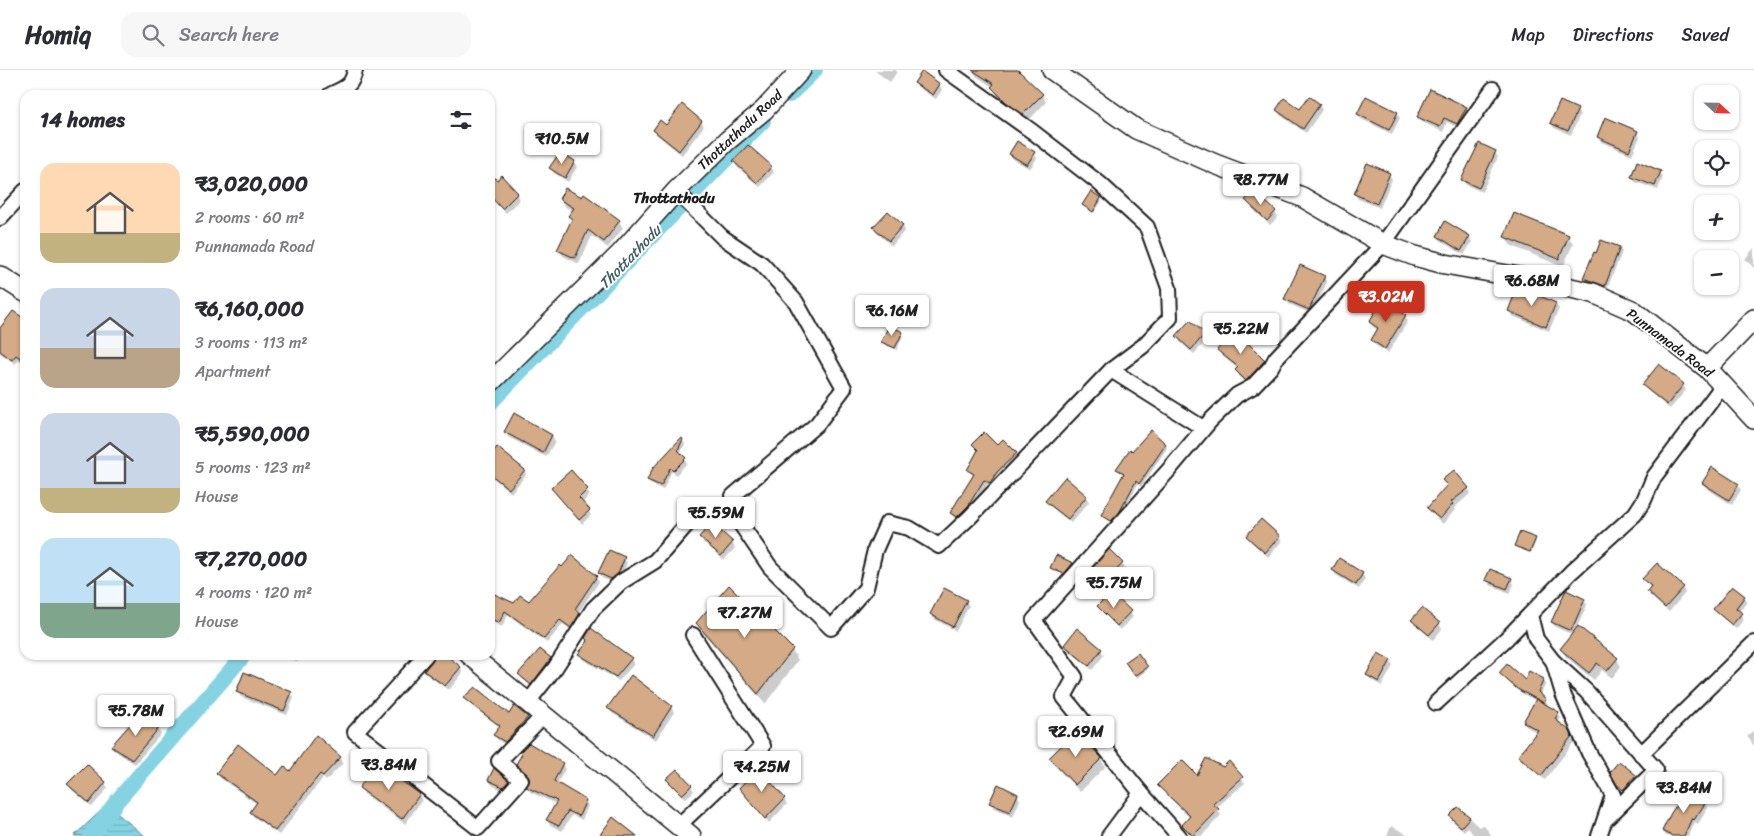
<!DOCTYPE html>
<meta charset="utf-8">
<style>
:root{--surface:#fff;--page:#f7f7f7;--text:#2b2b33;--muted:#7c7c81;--line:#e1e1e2;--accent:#c8321e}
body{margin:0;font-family:Sriracha,sans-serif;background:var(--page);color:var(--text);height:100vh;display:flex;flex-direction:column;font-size:19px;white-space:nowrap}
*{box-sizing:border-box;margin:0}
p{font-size:16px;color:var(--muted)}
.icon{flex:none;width:28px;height:28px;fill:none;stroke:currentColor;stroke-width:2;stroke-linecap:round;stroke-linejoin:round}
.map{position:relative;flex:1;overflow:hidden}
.panel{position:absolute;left:20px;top:20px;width:475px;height:570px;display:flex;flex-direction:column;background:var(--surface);border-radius:15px;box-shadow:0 1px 4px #0004}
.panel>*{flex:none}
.needle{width:32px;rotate:112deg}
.buttons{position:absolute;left:1694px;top:15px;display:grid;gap:10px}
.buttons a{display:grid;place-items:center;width:45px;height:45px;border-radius:10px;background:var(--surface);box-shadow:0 1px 4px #0004;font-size:25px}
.price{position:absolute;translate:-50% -42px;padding:0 11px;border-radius:5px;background:#fff;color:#222;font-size:16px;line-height:32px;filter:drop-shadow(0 1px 2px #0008)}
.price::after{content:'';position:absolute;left:50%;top:30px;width:15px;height:11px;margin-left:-8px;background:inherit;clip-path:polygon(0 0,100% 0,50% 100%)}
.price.current{background:var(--accent);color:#fff}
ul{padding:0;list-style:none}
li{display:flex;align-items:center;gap:15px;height:125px;padding:0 20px}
li span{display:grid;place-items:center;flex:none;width:140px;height:100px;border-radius:15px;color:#555}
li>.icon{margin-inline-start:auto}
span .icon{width:60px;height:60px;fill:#fffc;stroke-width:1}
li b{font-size:21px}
h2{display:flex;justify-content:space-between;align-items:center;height:60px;padding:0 20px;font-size:21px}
header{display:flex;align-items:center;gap:30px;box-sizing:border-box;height:70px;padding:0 25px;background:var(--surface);border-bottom:1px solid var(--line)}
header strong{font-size:24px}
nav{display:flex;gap:28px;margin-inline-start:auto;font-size:18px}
.search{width:350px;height:45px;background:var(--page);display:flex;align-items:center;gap:12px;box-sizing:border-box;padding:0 18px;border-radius:15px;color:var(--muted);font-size:19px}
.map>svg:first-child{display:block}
.water{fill:url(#water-rules);stroke:#5b8a93}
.shadow{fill:#0003}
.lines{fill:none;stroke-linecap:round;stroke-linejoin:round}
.canal{stroke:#85d3e2;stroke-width:16}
.building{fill:#d5aa86;stroke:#1c1c1c}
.street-casing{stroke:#1c1c1c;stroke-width:18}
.secondary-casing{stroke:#1c1c1c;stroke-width:22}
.street{stroke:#fff;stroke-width:14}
.secondary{stroke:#fff;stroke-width:19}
.labels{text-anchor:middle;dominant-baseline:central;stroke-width:4;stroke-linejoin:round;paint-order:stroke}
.street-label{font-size:14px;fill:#1c1c1c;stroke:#fff}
.neighbourhood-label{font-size:15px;font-weight:bold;fill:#1c1c1c;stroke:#fff}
.water-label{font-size:15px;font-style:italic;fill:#415c61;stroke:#fff}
</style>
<header>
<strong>Homiq</strong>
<div class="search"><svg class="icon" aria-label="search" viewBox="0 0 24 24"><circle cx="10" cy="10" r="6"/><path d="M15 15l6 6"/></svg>Search here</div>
<nav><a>Map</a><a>Directions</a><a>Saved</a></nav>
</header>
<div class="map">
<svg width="1754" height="766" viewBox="0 0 1754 766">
<defs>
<pattern id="water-rules" width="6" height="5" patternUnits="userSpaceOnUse" patternTransform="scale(1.25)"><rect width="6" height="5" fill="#85d3e2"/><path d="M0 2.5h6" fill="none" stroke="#72b5c1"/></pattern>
</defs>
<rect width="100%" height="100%" fill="#fff"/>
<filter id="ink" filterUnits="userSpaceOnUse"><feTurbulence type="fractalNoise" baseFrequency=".02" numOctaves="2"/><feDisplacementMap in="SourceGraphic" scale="10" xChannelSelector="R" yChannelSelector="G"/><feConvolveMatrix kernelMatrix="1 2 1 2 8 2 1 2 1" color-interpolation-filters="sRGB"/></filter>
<g filter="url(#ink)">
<path class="water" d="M107,735L145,766H74Z"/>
<g class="shadow">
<path d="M874,0H896L897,2L890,12Z"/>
<path d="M973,0H1016L1042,24L1046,32L1028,51L1013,40L997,25L993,17L976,6Z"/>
<path d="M916,13L939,14L942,20L936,29L919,18Z"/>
<path d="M1319,34L1322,40L1306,63L1280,45L1278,40L1300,41Z"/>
<path d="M1466,37L1469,43L1460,59L1447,52L1443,62L1422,52L1419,47Z"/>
<path d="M1577,40L1580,45L1571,65L1554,58L1551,53Z"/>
<path d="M1397,43L1400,48L1392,64L1361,49L1358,44Z"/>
<path d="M701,51L704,56L682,85L657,65L654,60Z"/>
<path d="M1637,62L1640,67L1632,85L1601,72L1598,67Z"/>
<path d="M748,76L771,97L774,102L760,117L737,97L734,92Z"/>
<path d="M1495,82L1498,87L1482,122L1466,115L1463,110Z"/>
<path d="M1034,83L1037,88L1030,99L1013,89L1010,84Z"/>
<path d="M574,92L577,97L568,112L554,103L551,98Z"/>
<path d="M1660,102L1663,107L1658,120L1635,112L1632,106Z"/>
<path d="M1389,104L1392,109L1380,138L1358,129L1355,124Z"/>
<path d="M490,105L497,111L501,107L520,129L506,143L490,126Z"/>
<path d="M1100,128L1102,131L1094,143L1084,135Z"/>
<path d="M560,129L619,151L623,158L608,178L592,166L579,194L563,186L559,180L572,151L570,146L573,141L564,136Z"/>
<path d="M1247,131L1275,142L1278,147L1270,155L1250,135Z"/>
<path d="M902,155L905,160L892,176L877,163L874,157Z"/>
<path d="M1438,166L1469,167L1472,172L1464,185L1441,171Z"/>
<path d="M1568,166L1573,174L1563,197L1510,175L1506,167Z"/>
<path d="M1619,178L1622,182L1607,219L1586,212L1584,207L1597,184Z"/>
<path d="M1754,178V198L1745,189Z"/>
<path d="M1324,207L1327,212L1312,244L1289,234L1286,229Z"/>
<path d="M1556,234L1559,239L1549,261L1512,246L1509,241Z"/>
<path d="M1405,246L1408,251L1388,283L1375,275L1372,270L1378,260L1373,257L1370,252Z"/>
<path d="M25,250V294L19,290L15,294L0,283V261Z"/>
<path d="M902,263L903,265L897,280L884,274L883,272Z"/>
<path d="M1204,265L1207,270L1194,284L1180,272L1177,267Z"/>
<path d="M1218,280L1264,291L1267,296L1249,315L1239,306L1237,300L1238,299L1221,285Z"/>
<path d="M1659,296L1683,315L1686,320L1670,339L1647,320L1644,315Z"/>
<path d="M505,362L552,365L555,371L546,387L508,367Z"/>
<path d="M682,370L685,374L680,384L687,393L676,405L672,401L663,420L651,414L648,410Z"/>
<path d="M974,374L997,376L1016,384L1018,389L993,418L988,414L971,441L960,452L954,448L951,443L974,406L968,400L979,382Z"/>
<path d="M1165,374L1167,378L1141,417L1138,414L1120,446L1113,454L1103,445L1124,405L1118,399L1133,382Z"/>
<path d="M496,378L524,400L526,405L511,423L490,405V381L494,382Z"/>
<path d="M571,402L590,425L582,433L591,445L582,454L553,418Z"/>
<path d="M1703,413L1738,415L1741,420L1732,435L1706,418Z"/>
<path d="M1468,418L1471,423L1454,438L1455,440L1443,454L1432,444L1429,439Z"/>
<path d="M1086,427L1089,432L1071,453L1050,436L1047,431Z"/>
<path d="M1248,466H1279L1282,471L1268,487L1250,471Z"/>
<path d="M701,467L732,473L735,478L724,490L703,472Z"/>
<path d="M1535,469L1536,471L1531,483L1517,478L1516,476Z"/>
<path d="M1056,487L1073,496L1065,505L1053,500L1051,498Z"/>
<path d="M624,488L627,493L620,509L614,514L602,508L599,503Z"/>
<path d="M1122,493L1125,498L1099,527L1087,515L1084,510Z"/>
<path d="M1333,500L1362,504L1365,509L1359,519L1336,505Z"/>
<path d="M596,507L599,512L578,543L582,549L574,562L563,554L547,573L508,545L502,557L490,551V523L514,535L529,533Z"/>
<path d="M1511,509L1514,514L1510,523L1490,515L1487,510Z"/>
<path d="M1644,509L1683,518L1685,523L1669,542L1651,527L1648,522L1651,518Z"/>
<path d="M944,519L966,531L969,536L956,561L934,549L931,544Z"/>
<path d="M1744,527L1747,532L1739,542L1744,549L1736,559L1718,544L1715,539Z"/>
<path d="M1584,530L1587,535L1577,557L1617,589L1621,597L1612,608L1602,600L1594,610L1566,587L1561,579L1573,565L1555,557L1552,552Z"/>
<path d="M1099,536L1130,542L1133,547L1120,560L1102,541Z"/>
<path d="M1413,550L1439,554L1442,559L1433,570L1416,555Z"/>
<path d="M698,554L792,580L798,590L765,634L704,564Z"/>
<path d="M586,568L631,589L634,594L619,611L582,589L580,584L588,573Z"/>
<path d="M1065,575L1101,580L1104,585L1092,600L1068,580Z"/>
<path d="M1138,584L1148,599L1137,608L1127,593Z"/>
<path d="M288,585H302L297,592Z"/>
<path d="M436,585H444L460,598L463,603L449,620L428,606L425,601L434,591Z"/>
<path d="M550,589L553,594L534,619L523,609L520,604Z"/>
<path d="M1390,591L1393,596L1382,616L1371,610L1368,605Z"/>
<path d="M1500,603L1525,612L1543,610L1546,614L1540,625L1545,630L1548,634L1546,637L1558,643L1561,648L1558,653L1569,662L1574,672L1545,710L1522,691L1519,686L1538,663L1527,657L1525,652L1536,631L1521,623Z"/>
<path d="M238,622L291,623L294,628L287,645L241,627Z"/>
<path d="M465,628L509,646L515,638L527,648L530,653L508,677L498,670L495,665L500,657L468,633Z"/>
<path d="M671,637L674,642L656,670L612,643L609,638Z"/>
<path d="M158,658L161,664L135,694L115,681L112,676Z"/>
<path d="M1754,660V676L1747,666Z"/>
<path d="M529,674L562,694L565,699L557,714L585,731L588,736L582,750L572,745L562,761L550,755L547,750L556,734L530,722L528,717L530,709L517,694Z"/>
<path d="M340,688L343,693L326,711L323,708L279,765L254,747L251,742L257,734L220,708L217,703L277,707Z"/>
<path d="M1051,688L1101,689L1105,697L1080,722L1055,696Z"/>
<path d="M1229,693L1245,713L1216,738L1221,745L1202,766H1192L1183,755L1190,748L1162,720L1159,715L1198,707L1223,698Z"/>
<path d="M87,696L105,713L108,718L92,737L71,719L68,714Z"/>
<path d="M1611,702L1635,705L1638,711L1627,724L1622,720Z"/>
<path d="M668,709L691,716L694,721L685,729Z"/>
<path d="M489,710L508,712L510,717L506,722L492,715Z"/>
<path d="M361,718L419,725L422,730L405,754L364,724Z"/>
<path d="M740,718L784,729L787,734L769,753Z"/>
<path d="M1017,725L1020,730L1013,747L994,738L991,733Z"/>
<path d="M1705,733L1708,738L1698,754L1695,752L1689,766H1666L1664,761Z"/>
<path d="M1458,738L1479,757L1483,754L1492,766H1474L1468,757L1464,761L1453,751L1451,746Z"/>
<path d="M1391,756L1411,766H1387Z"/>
</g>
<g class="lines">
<g class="canal">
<path d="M789,25L815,0"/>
<path d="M490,333L763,51"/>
<path d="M91,766L117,731L244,585"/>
</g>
</g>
<g class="building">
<path d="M972,0H1018L1043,24L1023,44L1007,33L991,17L994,14Z"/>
<path d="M922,1L940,14L933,25L914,13Z"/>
<path d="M1430,19L1467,37L1457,54L1444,48L1440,57L1417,47Z"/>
<path d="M1309,26L1320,34L1303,59L1276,40L1284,28L1300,39Z"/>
<path d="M1366,26L1398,42L1389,60L1357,44Z"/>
<path d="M1560,31L1578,39L1568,61L1550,53Z"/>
<path d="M682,34L702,51L679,81L653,60L660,50L666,55Z"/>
<path d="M1605,47L1638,61L1629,81L1597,67Z"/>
<path d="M1017,71L1035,82L1027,95L1009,84Z"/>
<path d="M1479,73L1496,81L1479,118L1461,110Z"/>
<path d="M748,75L772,96L757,113L733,91Z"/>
<path d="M560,82L575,91L565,108L549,98Z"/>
<path d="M1637,91L1661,101L1655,116L1631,107Z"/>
<path d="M1367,93L1390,103L1377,134L1354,124Z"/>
<path d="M490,103L497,110L501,105L518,123L502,139L490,126Z"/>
<path d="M565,118L582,127L584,124L620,150L604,172L588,160L575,188L557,180L572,149L568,146L574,138L559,129Z"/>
<path d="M1091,121L1101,128L1093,142L1082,135Z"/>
<path d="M1255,122L1276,141L1267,151L1245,130Z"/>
<path d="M888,141L903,155L889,171L873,157Z"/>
<path d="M1514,143L1569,165L1559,189L1504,167Z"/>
<path d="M1445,151L1470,166L1461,181L1437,166Z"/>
<path d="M1601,170L1620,177L1605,216L1583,208L1594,182L1596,183Z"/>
<path d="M1300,195L1325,206L1309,240L1284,229Z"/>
<path d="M1517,218L1526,220L1556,233L1546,257L1508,241Z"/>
<path d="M1382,230L1406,245L1385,279L1371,270L1378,258L1369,252Z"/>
<path d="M13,241L25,249V292L16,285L12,290L0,281V258Z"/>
<path d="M1190,250L1205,264L1191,280L1176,266Z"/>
<path d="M889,255L903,262L895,278L881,272Z"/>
<path d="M1234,259L1265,290L1246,311L1235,300L1238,297L1217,280Z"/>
<path d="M1659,294L1684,314L1667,335L1642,315Z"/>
<path d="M514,343L552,365L543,383L504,362Z"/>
<path d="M1151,360L1166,374L1139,414L1136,411L1119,443L1111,451L1101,445L1124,403L1116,399L1130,379L1132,381Z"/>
<path d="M984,362L997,375L1003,369L1017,383L997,402L990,413L984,410L968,436L957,447L950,443L974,404L967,400L978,380L972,374Z"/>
<path d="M681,368L683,369L678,380L686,388L673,401L670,398L661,416L647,410L653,398Z"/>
<path d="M497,377L525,400L509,419L490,404V386Z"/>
<path d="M1712,397L1739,414L1729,430L1702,413Z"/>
<path d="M571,400L588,419L579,428L590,440L579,450L551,418Z"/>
<path d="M1454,400L1469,418L1451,432L1453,434L1440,449L1427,438L1447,415L1442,410Z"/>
<path d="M1065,407L1087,426L1068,449L1045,431Z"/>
<path d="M1261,449L1280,466L1265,483L1246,466Z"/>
<path d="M712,453L733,472L721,486L699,467Z"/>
<path d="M1520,462L1536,468L1530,482L1514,476Z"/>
<path d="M1109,479L1123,493L1096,523L1082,510Z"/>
<path d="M609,480L625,487L618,504L611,509L598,503Z"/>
<path d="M572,485L597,506L575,539L580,543L571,558L560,550L544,569L505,541L499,553L490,548V522L514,533L520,525L529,531L560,495L562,497Z"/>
<path d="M1056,485L1073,493L1064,504L1050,498Z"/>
<path d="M1339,488L1363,503L1356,515L1332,500Z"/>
<path d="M1657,493L1684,517L1665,538L1647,521L1651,516L1642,509Z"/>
<path d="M1490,499L1512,508L1507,519L1485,510Z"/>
<path d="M729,515L793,579L758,624L696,553Z"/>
<path d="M1732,516L1745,526L1736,538L1742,543L1732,555L1713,539Z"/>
<path d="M944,518L967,530L953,557L930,544Z"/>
<path d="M1566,520L1585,529L1571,561L1551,552Z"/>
<path d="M1111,522L1131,541L1117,556L1097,536Z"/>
<path d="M1422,538L1440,553L1429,565L1411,550Z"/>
<path d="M1578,556L1618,588L1607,601L1597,593L1589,603L1560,579Z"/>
<path d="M591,558L632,588L616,607L578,584L588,571L585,568Z"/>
<path d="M1077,558L1102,579L1089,596L1064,575Z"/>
<path d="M540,579L551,588L531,615L518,604Z"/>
<path d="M1138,583L1148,597L1135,606L1125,592Z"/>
<path d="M1378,583L1391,590L1379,612L1366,605Z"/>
<path d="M435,585H446L461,597L445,616L424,601L432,591Z"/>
<path d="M1507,594L1525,610L1529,601L1544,609L1538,622L1546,629L1544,633L1517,619L1499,603Z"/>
<path d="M244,602L292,622L284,641L236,622Z"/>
<path d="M631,605L672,636L653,666L607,638Z"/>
<path d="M475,617L509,644L514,636L528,647L505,672L493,665L500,656L463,628Z"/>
<path d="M1536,629L1559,642L1555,649L1570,661L1572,666L1541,706L1518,686L1538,660L1523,652Z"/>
<path d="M141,642L159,658L132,690L111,676Z"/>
<path d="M1076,661L1102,688L1075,715L1049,688Z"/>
<path d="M316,665L341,687L323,706L320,704L275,761L250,742L257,732L216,703L238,674L277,705L284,696L290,701Z"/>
<path d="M529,673L563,693L554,711L586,730L579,746L568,741L559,756L546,750L557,731L526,717L529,712V707L516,694L522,684L520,682Z"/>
<path d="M1206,688L1223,697L1229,691L1243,707L1213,734L1219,739L1193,766L1182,755L1190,746L1157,715L1182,690L1197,705Z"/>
<path d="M1619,691L1636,705L1623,720L1617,715L1610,702Z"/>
<path d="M376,693L420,724L402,749L359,718Z"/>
<path d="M87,694L106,712L89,733L67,714Z"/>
<path d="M494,698L509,711L503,717L488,710Z"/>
<path d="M758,698L785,728L765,749L739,718Z"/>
<path d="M677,699L692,715L682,725L666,709Z"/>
<path d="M998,714L1018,724L1010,742L989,733Z"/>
<path d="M1687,719L1706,732L1694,750L1692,748L1684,766H1672L1662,761L1671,743Z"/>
<path d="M1458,737L1470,747L1461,757L1449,746Z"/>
<path d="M613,747L637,766H599Z"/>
</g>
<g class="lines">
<g class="street-casing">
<g id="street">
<path d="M330,25C344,18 352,17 355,0"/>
<path d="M676,121L722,167L762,194L796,232L844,318L817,354L733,426L729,437"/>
<path d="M0,148L25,121"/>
<path d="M1111,300L1203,358"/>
<path d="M1530,545L1536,569L1553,591L1563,624L1589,683L1613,725L1599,766"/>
<path d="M426,585L355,662L478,758L521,710L499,691L544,645"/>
<path d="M1554,592L1586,621L1656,700L1606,749"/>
<path d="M528,632L555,598L593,539L621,512L655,491L695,445L729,437L770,497L831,558L866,518L875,480L887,453L909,458L939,476L970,447L1111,300L1143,276L1170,248L1169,218L1147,157L1099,113L1033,62L946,0"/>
<path d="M1436,633L1507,568L1571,502L1635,444L1644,430L1654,407L1723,315"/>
<path d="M1641,684L1754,573"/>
<path d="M1141,723L1179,766"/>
<path d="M678,756L763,676L693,565"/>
<path d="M1109,766L1141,723L1064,627L1075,607L1034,550L1168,401L1210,351L1237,325L1252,317L1271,297L1276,288L1383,174L1493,19"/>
</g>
</g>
<g class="secondary-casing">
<g id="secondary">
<path d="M1052,0L1136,59L1215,94L1302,127L1383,174L1415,186L1445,194L1535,210L1593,223L1634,241L1707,298L1754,349"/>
<path d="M0,206L25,222"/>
<path d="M1707,298L1754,249"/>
<path d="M490,313L620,184L676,121L727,71L764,40L801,0"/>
<path d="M470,585L691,766"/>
</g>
</g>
<use href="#street" class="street"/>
<use href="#secondary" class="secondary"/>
</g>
</g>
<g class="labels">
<g class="street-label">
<text transform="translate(740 60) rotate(-43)">Thottathodu Road</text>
<text transform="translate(1670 273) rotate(37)">Punnamada Road</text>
</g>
<g class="neighbourhood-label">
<text x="674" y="128">Thottathodu</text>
</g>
<g class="water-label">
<text transform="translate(630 187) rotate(-46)">Thottathodu</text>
</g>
</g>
</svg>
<div class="buttons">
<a><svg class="needle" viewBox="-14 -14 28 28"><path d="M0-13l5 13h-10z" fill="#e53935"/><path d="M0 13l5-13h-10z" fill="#7c7c81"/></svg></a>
<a><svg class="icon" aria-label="locate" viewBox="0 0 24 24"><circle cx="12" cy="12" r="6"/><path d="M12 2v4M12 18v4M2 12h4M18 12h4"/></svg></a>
<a>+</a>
<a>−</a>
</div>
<b class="price" style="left:562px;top:95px">₹10.5M</b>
<b class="price" style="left:1261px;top:136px">₹8.77M</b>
<b class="price" style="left:1532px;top:237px">₹6.68M</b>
<b class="price current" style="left:1386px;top:253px">₹3.02M</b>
<b class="price" style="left:892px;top:267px">₹6.16M</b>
<b class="price" style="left:1241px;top:285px">₹5.22M</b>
<b class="price" style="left:716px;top:469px">₹5.59M</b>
<b class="price" style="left:1114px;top:539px">₹5.75M</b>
<b class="price" style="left:745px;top:569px">₹7.27M</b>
<b class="price" style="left:136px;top:667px">₹5.78M</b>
<b class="price" style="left:1076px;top:688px">₹2.69M</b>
<b class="price" style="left:389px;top:721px">₹3.84M</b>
<b class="price" style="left:762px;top:723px">₹4.25M</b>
<b class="price" style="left:1684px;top:744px">₹3.84M</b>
<section class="panel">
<h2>14 homes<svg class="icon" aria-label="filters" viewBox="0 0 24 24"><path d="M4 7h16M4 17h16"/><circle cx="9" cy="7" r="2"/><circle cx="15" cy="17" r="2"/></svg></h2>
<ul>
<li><span style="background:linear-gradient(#ffd9b3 70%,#c2b280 0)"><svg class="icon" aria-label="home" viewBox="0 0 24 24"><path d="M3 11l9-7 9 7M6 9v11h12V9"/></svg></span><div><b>₹3,020,000</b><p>2 rooms · 60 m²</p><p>Punnamada Road</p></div></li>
<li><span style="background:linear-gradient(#c9d6e8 60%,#b9a48a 0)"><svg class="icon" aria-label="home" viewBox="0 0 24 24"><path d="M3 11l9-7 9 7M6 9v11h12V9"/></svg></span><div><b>₹6,160,000</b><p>3 rooms · 113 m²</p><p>Apartment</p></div></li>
<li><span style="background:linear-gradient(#c9d6e8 75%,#c2b280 0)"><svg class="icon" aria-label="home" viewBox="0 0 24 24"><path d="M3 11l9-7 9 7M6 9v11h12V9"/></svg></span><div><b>₹5,590,000</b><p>5 rooms · 123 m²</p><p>House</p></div></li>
<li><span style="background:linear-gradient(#bfe0f5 65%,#7fa58c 0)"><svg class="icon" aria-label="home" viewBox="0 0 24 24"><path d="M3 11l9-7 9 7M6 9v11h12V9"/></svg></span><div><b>₹7,270,000</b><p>4 rooms · 120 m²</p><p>House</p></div></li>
</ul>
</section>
</div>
